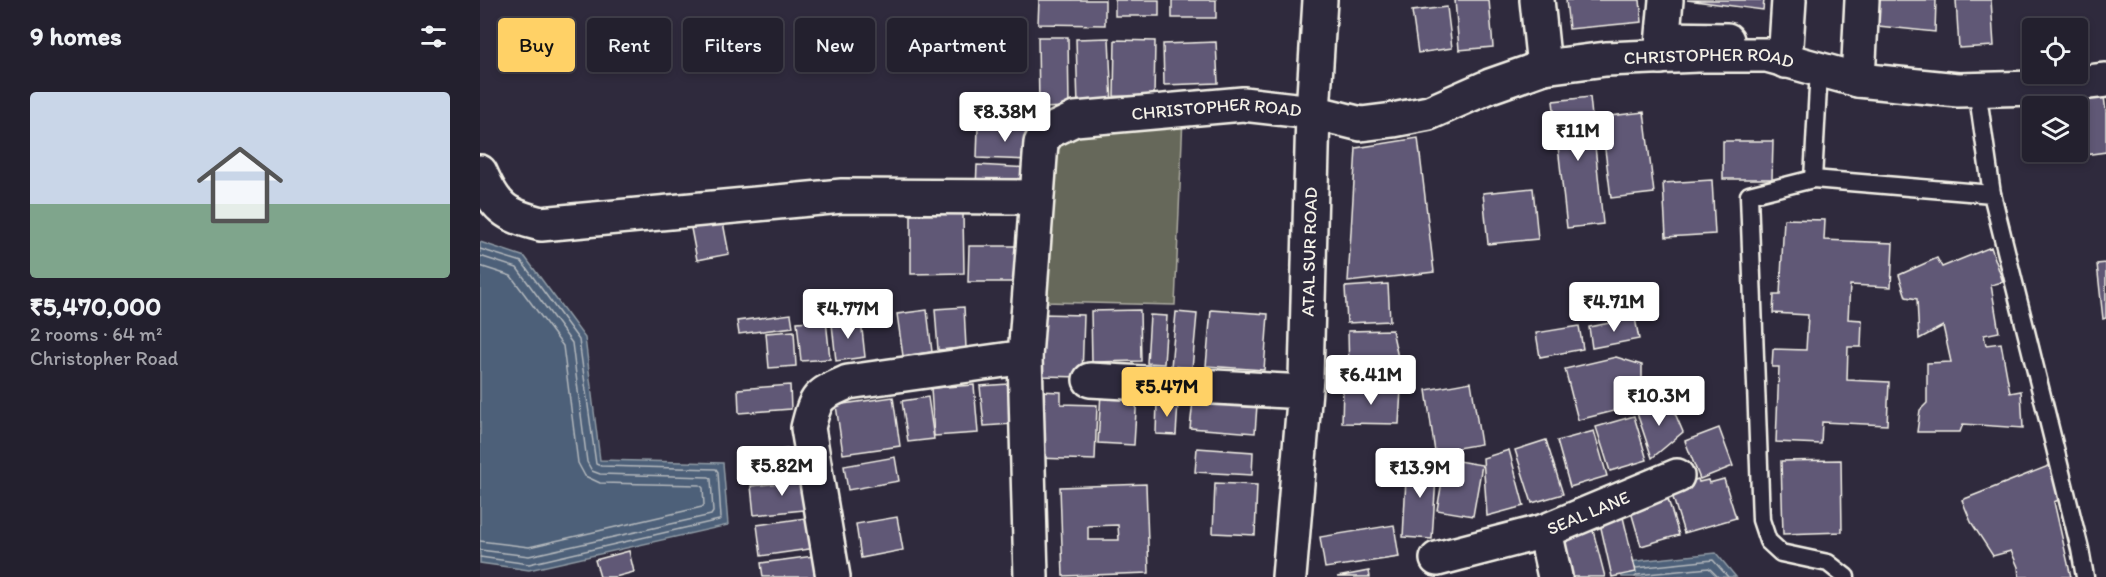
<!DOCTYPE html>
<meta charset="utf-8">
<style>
:root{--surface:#23202e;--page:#2b2836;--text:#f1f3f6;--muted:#a3a3aa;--line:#403e4a;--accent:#ffd166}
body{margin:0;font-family:Itim,sans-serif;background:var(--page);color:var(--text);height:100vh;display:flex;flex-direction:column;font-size:22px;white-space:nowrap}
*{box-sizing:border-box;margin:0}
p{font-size:20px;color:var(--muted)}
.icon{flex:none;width:33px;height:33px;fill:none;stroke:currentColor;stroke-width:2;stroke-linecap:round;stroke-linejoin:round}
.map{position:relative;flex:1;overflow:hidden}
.drawer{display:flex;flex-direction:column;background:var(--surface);width:480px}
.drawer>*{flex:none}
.hud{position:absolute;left:18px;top:18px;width:570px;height:54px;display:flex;gap:12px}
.fabs{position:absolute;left:1542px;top:18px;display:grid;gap:12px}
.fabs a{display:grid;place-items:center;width:66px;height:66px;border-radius:6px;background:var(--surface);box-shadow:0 3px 9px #0003,0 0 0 2px var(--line);font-size:30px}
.price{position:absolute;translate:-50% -51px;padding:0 14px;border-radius:6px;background:#fff;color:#222;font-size:20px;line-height:39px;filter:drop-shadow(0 2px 3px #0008)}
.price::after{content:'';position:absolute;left:50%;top:36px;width:18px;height:14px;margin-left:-9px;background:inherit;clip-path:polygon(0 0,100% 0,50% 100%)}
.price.active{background:var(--accent);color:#111}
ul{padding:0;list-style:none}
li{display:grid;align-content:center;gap:12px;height:318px;padding:0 30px}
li+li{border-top:2px solid var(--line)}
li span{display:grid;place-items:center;height:186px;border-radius:6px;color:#555}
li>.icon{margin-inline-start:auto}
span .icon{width:108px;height:108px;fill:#fffc;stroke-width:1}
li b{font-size:26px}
h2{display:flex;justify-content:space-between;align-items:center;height:72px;padding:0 30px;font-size:26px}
.chip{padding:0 21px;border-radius:6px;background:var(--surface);box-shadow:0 3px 9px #0003,0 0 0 2px var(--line);font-size:21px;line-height:54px}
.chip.active{background:var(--accent);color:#111}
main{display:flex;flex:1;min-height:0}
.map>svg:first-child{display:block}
.green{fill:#66685a;stroke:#adaca1;stroke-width:1.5}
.water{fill:#4e6179;stroke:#909ba5;stroke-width:1.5}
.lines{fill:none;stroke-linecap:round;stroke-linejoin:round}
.shore{stroke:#b2b7bc;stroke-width:1.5}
.building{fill:#615976;stroke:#f4f1e8;stroke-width:1.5;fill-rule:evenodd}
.lane-casing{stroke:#f4f1e8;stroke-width:21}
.street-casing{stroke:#f4f1e8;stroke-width:38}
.secondary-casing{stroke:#f4f1e8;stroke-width:38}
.lane{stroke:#2f2a3d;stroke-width:16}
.street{stroke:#2f2a3d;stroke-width:33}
.secondary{stroke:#2f2a3d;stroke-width:33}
.labels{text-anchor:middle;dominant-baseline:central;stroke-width:4.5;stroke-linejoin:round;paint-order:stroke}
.street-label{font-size:18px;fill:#f4f1e8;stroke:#2f2a3d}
</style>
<main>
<section class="drawer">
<h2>9 homes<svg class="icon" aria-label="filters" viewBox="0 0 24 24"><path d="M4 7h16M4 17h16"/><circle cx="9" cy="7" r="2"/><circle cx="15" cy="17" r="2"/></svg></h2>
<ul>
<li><span style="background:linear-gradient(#c9d6e8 60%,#7fa58c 0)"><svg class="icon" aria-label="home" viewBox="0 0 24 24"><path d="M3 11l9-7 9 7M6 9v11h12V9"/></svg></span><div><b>₹5,470,000</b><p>2 rooms · 64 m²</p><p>Christopher Road</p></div></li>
</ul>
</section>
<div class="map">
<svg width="1626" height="577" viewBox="0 0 1626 577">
<rect width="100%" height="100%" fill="#2f2a3d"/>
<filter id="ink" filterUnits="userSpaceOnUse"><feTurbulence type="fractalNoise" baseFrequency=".0167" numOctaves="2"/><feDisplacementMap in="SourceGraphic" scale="12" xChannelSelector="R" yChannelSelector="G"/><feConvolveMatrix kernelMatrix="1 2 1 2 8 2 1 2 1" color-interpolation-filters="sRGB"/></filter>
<g filter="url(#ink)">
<path class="green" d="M703,117L695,305L564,302L580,132Z"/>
<g class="water">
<path d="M0,242L45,257L105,338L120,460L243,463L248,525L49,570L0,563Z"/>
<path d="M1236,553L1256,577H1142L1138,563Z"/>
</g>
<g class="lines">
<g class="shore">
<path d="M0,249L42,262L99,340L116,464L121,466L236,469L238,472L241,518L239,520L49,564L0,557"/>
<path d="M0,256L37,268L92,343L107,462L112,471L120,474L229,477L231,479L233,512L231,515L49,556L0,550"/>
<path d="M0,266L31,276L83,346L98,463L105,476L120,483L220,485L223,488L224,505L222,507L49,547L0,541"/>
<path d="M1156,568L1233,560L1248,577"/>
<path d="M1155,577L1157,575L1229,568L1238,577"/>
</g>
</g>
<g class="building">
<path d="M559,0H625V25L558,24Z"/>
<rect x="635" y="0" width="44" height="16"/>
<rect x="692" y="0" width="44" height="18"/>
<path d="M975,0H1009L1013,47L979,50Z"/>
<path d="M1086,0H1160L1162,22L1089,29Z"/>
<path d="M1207,0H1284L1283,10Z"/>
<path d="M1392,0H1456L1455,32L1389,25Z"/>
<path d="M1476,0H1511L1514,46L1479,48Z"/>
<path d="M967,7L972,48L938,53L932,11Z"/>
<path d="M558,37H588L589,107L559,108Z"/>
<path d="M629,38L632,106L598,107L596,39Z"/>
<path d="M635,40L675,41L674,97L634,96Z"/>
<path d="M736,42L738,83L684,85L683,44Z"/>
<path d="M1623,89L1626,112V152L1582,158L1581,152H1598V106H1575L1574,96Z"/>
<path d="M1110,97L1123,224L1087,228L1073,101Z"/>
<path d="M1164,112L1174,193L1131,198L1121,117Z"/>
<path d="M498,127L552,128L551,160L497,158Z"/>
<path d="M938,138L954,272L868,282L876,148Z"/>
<path d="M1243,141H1293L1292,179H1243Z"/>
<path d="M497,165L551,168L549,191L496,188Z"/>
<path d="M1232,180L1235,234L1186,237L1183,183Z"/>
<path d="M1053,188L1058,239L1008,244L1003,193Z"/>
<path d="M483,214L484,273L431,274V215Z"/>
<path d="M242,217L249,254L217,260L210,223Z"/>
<path d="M1304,219L1345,220L1344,240L1413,243L1411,287L1370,285L1368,319L1382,320L1381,347H1368L1367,380L1409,382L1407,425L1342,422L1341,444L1296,442L1299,367H1292L1293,349L1326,350L1328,315L1293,313L1294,295H1300Z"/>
<path d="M489,246H547V282H488Z"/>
<path d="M1511,247L1523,282L1511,285L1519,332L1504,335L1506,345L1521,343L1530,393L1541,391L1543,428L1483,424L1480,432H1437L1440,410L1447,403V363L1471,362L1463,326L1439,339L1437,299L1426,297L1419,275L1457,258L1462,267Z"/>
<path d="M1626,263V318L1623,319L1617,264Z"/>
<path d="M908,284L910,321L867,323L865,287Z"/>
<path d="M484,307L486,348L458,350L455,309Z"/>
<path d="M447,310L452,352L423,356L417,314Z"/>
<path d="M660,310L661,361L612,362L611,311Z"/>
<path d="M731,310L788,314L784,370L726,366Z"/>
<path d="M696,312L717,314L712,369L691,367Z"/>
<path d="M311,314L313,327L259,334L257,321Z"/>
<path d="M562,314L604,315L602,377L561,376Z"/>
<path d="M670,315L687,316L684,364L667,363Z"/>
<path d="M1155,318L1159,339L1112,348L1109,327Z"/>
<path d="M346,320L350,359L321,361L317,322Z"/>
<path d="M381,320L385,357L356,361L352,324Z"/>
<path d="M1099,326L1103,349L1060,357L1056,333Z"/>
<path d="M912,330L922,376L869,375L868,331Z"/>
<path d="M314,331L316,366L289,368L286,333Z"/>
<path d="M1136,357L1162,365V404L1098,420L1085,369Z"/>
<path d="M991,382L1001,444L955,452L946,390Z"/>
<path d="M528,384L532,424L504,426L500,386Z"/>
<path d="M310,385L311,409L259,413L258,389Z"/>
<path d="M494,385L498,433L454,436L451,388Z"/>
<path d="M863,387L921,389L919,424L862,423Z"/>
<path d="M559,391L581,392V404L617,405L615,460L557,458Z"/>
<path d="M621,392L657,394L654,445L618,443Z"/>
<path d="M413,397L420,446L363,454L356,405Z"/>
<path d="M448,397L454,439L428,442L422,401Z"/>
<path d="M677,401L698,402L696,435L676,434Z"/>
<path d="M713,401L777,405L775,433L710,428Z"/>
<path d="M1191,404L1203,432L1172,458L1156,410Z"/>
<path d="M1154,416L1167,460L1130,471L1116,427Z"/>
<path d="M1239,428L1253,466L1220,479L1205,441Z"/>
<path d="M1114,431L1127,476L1090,487L1077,441Z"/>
<path d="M1066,440L1083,494L1052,503L1035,450Z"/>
<path d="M322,448L323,468L260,473L259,453Z"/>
<path d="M717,448L773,452L772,475L715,472Z"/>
<path d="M1029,450L1044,506L1007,516L1003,458Z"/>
<path d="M415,457L419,481L368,490L364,466Z"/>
<path d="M966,459L1002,465L993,516L957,510Z"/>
<path d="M927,460L957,462L952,539L923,537Z"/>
<path d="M1361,460L1362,532L1303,534L1301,461Z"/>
<path d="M1576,463L1587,496L1574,502L1591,577H1539L1538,567L1531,551L1513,556L1491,522L1482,500Z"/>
<path d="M1218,479L1219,482L1228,480L1229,483L1244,479L1256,518L1204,533L1190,488Z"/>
<path d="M330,480L333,509L274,515L271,486Z"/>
<path d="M735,483L777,485L775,535L733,533Z"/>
<path d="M666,484L669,573L583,576L580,487ZM638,525L639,540H608V526Z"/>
<path d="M1184,486L1199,535L1161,546L1147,498Z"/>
<path d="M1142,513L1156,572L1132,577L1119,519Z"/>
<path d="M332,517L336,548L281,556L277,525Z"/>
<path d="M417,517L423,550L381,558L376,524Z"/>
<path d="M1110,519L1125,577H1089L1076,528Z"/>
<path d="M914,525L919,557L845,568L840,537Z"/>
<path d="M149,551L154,572L135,577H120L115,560Z"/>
<path d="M341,555L344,577H283L281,563Z"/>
<path d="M889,571L890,577H857Z"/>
</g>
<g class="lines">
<g class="lane-casing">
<g id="lane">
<path d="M1497,89L1512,194"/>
<path d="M1333,179L1339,69"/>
<path d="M1366,577L1348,563L1301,553L1288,541L1281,520L1269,195L1333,179L1512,194L1600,549L1605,577"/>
</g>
</g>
<g class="street-casing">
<g id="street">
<path d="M1057,0L1064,67"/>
<path d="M1183,39L1247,40"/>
<path d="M1181,57L1186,0"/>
<path d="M1305,61L1309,0"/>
<path d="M1378,80L1382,0"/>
<path d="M0,172C15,207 24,215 61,224L362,196L556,197"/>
<path d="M545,357L551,577"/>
<path d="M610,380L824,392"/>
<path d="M957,559L1065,531"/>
<path id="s1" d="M353,577L328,428C336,395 338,395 368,382L545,357L561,143L568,132L595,119L763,104L833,112"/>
<path id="s2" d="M1075,577L1065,531L1197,476"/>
</g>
</g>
<g class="secondary-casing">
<g id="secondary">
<path id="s3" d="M833,112L881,124L913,120L949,113L1010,86L1064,67L1126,59L1218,55H1287L1378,80L1478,90L1556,88L1626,80"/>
<path id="s4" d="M809,577L826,378L833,112L840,0"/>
</g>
</g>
<use href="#lane" class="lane"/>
<use href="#street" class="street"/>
<use href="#secondary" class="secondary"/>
</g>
</g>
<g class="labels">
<g class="street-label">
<text stroke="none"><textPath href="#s3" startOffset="408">CHRISTOPHER ROAD</textPath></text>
<text stroke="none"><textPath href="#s1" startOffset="795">CHRISTOPHER ROAD</textPath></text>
<text stroke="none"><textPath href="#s4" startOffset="326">ATAL SUR ROAD</textPath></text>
<text stroke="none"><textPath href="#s2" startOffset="94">SEAL LANE</textPath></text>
</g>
</g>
</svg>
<div class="fabs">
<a><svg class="icon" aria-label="locate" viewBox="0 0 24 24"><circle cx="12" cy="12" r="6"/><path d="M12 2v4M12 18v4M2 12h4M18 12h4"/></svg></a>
<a><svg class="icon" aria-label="layers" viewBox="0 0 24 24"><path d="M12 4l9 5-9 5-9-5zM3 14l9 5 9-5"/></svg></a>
</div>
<b class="price" style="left:525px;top:143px">₹8.38M</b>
<b class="price" style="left:1098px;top:162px">₹11M</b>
<b class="price" style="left:1134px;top:333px">₹4.71M</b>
<b class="price" style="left:368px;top:340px">₹4.77M</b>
<b class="price" style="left:891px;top:406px">₹6.41M</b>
<b class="price active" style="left:687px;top:418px">₹5.47M</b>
<b class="price" style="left:1179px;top:427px">₹10.3M</b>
<b class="price" style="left:302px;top:497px">₹5.82M</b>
<b class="price" style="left:940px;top:499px">₹13.9M</b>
<div class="hud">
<a class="chip active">Buy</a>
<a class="chip">Rent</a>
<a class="chip">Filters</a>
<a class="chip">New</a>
<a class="chip">Apartment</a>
</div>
</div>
</main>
